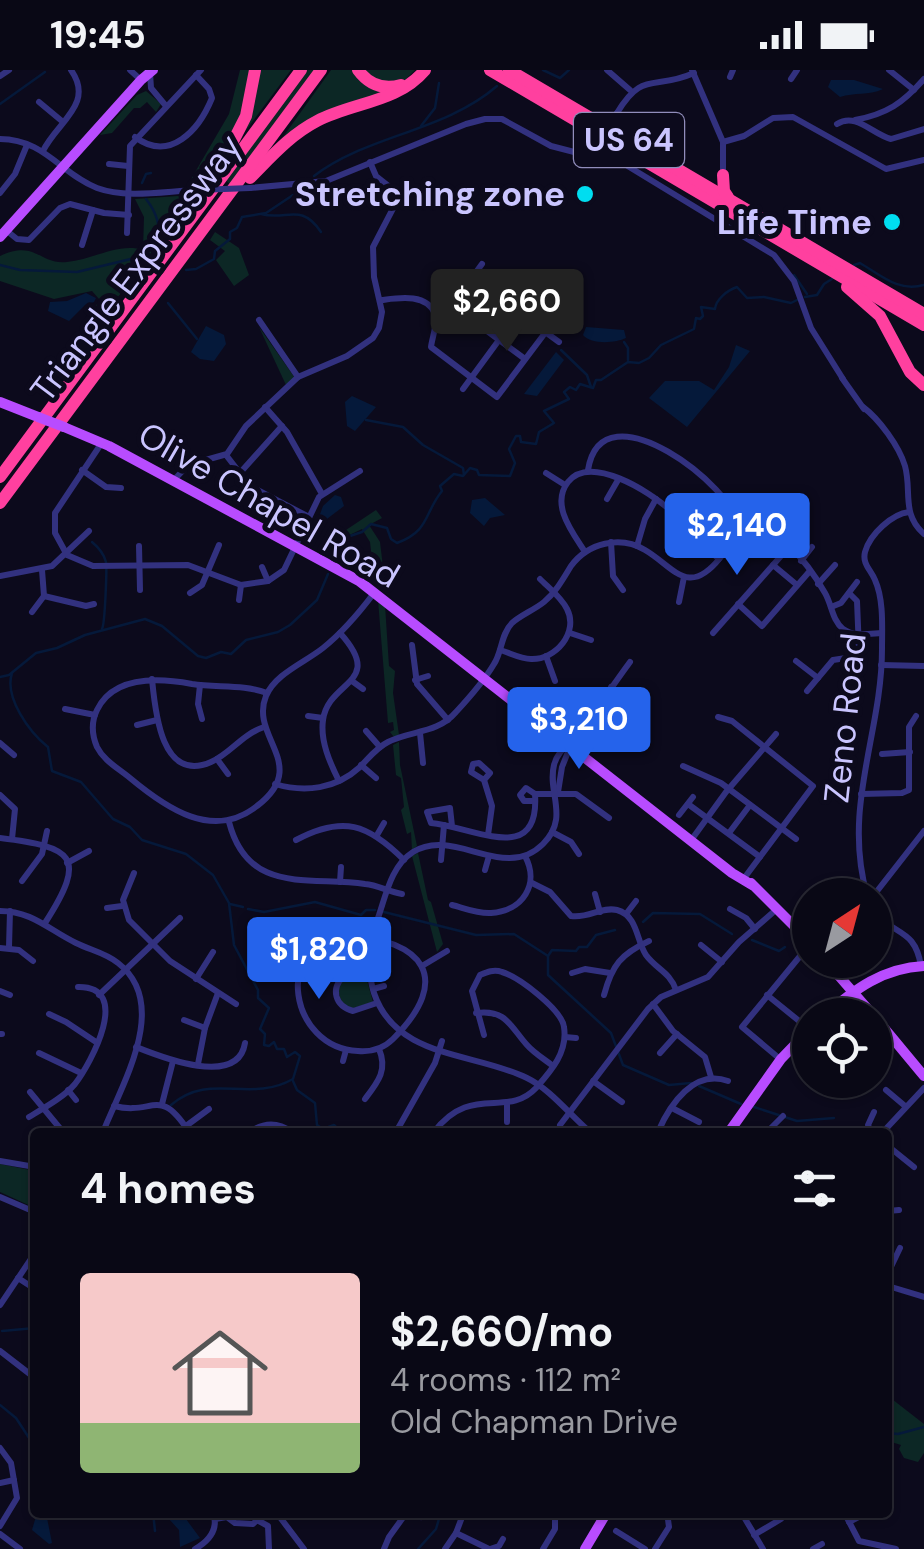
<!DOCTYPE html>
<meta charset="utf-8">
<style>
:root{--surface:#090815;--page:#12111e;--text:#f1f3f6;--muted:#999aa0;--line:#292934;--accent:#2563eb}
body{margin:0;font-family:"DM Sans",sans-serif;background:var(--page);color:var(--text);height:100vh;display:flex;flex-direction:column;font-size:38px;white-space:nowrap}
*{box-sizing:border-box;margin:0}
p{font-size:32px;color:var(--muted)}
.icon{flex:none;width:55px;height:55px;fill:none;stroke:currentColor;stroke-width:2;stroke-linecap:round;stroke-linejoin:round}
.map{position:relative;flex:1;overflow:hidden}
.drawer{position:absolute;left:30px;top:1058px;width:862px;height:390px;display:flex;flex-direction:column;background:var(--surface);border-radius:10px;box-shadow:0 2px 8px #0004,0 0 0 2px var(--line)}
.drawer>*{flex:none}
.needle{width:65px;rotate:36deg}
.controls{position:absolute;left:792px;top:808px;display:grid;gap:20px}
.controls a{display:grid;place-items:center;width:100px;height:100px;border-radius:50%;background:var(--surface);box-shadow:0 2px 8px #0004,0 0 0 2px var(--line);font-size:50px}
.price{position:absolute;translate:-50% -85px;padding:0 22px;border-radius:10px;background:var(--accent);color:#fff;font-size:32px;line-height:65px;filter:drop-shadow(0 2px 5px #0008)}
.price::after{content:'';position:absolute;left:50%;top:60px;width:30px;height:22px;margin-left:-15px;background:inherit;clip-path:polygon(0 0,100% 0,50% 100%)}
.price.active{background:#222;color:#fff}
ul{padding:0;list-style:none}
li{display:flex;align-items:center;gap:30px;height:250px;padding:0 50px}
li span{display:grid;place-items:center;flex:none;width:280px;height:200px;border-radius:10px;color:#555}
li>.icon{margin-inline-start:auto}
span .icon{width:120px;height:120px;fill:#fffc;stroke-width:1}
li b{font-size:42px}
h2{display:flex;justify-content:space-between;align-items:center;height:120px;padding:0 50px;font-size:42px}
.status{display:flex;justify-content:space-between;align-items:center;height:70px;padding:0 50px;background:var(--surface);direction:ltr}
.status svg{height:28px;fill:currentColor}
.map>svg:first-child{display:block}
.green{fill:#0c2725}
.water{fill:#05193a}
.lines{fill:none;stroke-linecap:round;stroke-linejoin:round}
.stream{stroke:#05193a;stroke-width:2.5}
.minor{stroke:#32317f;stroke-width:6}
.major{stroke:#b84cff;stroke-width:10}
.highway{stroke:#ff409f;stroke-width:12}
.minor-bridge{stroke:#32317f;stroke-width:6}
.major-bridge{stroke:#b84cff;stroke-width:10}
.poi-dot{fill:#00ddf0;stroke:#0c0a1c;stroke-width:4}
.labels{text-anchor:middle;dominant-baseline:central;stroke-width:10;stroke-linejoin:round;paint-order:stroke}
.shield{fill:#0c0a1c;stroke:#918dbb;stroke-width:2.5}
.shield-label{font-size:32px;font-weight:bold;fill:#cac5ff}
.poi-label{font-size:35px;font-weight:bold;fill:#cac5ff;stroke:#0c0a1c;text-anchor:end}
.street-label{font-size:35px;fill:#cac5ff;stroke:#0c0a1c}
</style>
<div class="status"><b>19:45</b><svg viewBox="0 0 49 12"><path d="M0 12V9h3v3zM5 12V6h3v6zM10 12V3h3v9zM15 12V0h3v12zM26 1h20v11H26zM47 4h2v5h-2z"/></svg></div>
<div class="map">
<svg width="924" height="1479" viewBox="0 0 924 1479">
<rect width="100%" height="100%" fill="#0c0a1c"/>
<g class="green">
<path d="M240,0H253L252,12L228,80L202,115L187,116L229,44Z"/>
<path d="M257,0H291L238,71Z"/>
<path d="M307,0H316L231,115L225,110Z"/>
<path d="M331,0H356L386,19L278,74Z"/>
<path d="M360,0H415L405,10L385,15Z"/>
<path d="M146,21L161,34L156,42L147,32L140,38H134L112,63L100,65L137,25Z"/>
<path d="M178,126L194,128L166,166L160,168L137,205L94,254L90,253L87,247L100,230L92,221L54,229L0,211V186C36,169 39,195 67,192C92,190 119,172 143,180L144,147L135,129Z"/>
<path d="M215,162L239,178L249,205L234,216L216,190L225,181L210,170Z"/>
<path d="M259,257L295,308L286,315Z"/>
<path d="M376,440L382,448L369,455L380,472L386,522L375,515L370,472L362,459L337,471L330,485L321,482L340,464Z"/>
<path d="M378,530L385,535L389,596L395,601L393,623L399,665L394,667L390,662L394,660L393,652L388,653Z"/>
<path d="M399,672L400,695L417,776L412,780L411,762L407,764L401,740L404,737L401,708L396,705L393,675Z"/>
<path d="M418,783L428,830L431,832L443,874L437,882L412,786Z"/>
<path d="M365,903L373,932L351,939L341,932L338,918L344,908Z"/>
<path d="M0,1094L35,1101V1138L0,1122Z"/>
<path d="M888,1326L924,1354V1383L918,1392L904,1388L899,1379L901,1375L888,1371Z"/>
</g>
<g class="water">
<path d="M831,10H854L883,19C868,26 855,22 840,27L828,17Z"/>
<path d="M86,223L96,228L94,232L85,235L69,251L48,241L50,232L67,231Z"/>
<path d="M206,256L224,265L226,274L214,291L200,289L191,282Z"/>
<path d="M586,257L624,260L626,268C616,273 591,275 583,265Z"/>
<path d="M736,275L750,281L687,357L649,328L665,311H699L714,320L729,297Z"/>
<path d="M556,282L564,290L537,326L524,324Z"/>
<path d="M352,326L376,337L355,361L347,356L345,332Z"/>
<path d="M335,425L341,427L344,436L315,458L323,436Z"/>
<path d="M485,428L505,445L490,448L484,456L470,443L472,430Z"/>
<path d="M37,1443H46L52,1473L49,1474L32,1460Z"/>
<path d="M170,1443L183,1445L200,1468L180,1477L179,1460L169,1449Z"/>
</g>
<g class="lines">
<g class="stream">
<path d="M543,0L560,8L569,0"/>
<path d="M0,34L45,2"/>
<path d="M421,56L435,38L439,13"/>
<path d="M314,106C367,65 444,62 497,16"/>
<path d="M142,113L146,104L151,103"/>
<path d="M261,144C287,151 301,132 321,162"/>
<path d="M137,187L158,174C161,156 157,143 146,129"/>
<path d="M133,190L139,202"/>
<path d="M0,195L20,200L77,202L135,188L141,194H147"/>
<path d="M854,195L860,193C882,206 898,222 924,215"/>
<path d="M186,200L196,199L214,189L215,181L230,169V162L237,158L242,147L266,143L296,123"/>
<path d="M794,205L807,224"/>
<path d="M805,227L817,225L824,214L835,207"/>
<path d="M168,233L197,269"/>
<path d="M624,272L628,278V290"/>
<path d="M561,280L587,305L591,317"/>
<path d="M366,350L403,357L423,375L463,398L464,405"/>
<path d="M92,472C98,477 104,484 106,492C107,499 105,554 102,559"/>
<path d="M333,490L347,467L362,462L371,454L387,458L391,469L397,473C430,461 424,443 442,421L440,416L454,404L463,406L470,398L477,400L479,405L510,406L515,393L509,379L516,366H520L521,372L536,374L539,362L554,353L544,341L569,329L564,322L570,317L576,320L580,314L593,318L596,310H601L628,292L639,293L649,288L661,275L694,259L696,248L700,249L703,246L701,237L715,239C716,229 728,220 737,217L747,228L764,227L791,233L797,230"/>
<path d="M12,603C4,627 29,662 48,677L52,701L81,712L113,749L130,757L142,770L186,784L213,805L229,833L234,875L258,920V928L269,938L260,959L265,964L264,975L269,976L274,972L277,979H284L287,987L295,982L300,986L293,1009C249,1034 210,1001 171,1035"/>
<path d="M0,607L9,605L36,583L57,578L85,565L145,549L162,556L198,586L206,588L221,582L231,584L246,570L278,562L290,555L317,530L328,504"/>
<path d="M230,834L243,837"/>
<path d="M248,839L264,842L315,832L361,845L366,840H375"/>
<path d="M384,842L476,865L514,864L548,886"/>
<path d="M643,852L653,843L700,844L732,864"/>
<path d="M615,860L596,865L587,877H579L576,881L552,880L548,886V905L611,963L623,995L669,1015L691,1013"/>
<path d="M752,870L779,881L785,877"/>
<path d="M293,1011L297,1020L315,1033L317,1055L323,1059L334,1055L341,1062"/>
<path d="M699,1016L741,1034"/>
<path d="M754,1037L797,1051L834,1048"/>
<path d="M2,1261L35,1258"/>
<path d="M0,1335L16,1348L35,1377"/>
<path d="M888,1363L898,1364L924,1357"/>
<path d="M153,1442L155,1461"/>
<path d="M418,1479L436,1459L441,1442"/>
</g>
<g class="minor">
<path d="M130,0L141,10"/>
<path d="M607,0L630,20"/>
<path d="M692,0L723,72V104"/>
<path d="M889,0L914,20"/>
<path d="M150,3L151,18L166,36"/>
<path d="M0,6L9,0"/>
<path d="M730,7L733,0"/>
<path d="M791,9L797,0"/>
<path d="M39,32L63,52"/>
<path d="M617,43C643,0 653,21 694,3"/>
<path d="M855,50C887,44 903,33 924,9"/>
<path d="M837,54C856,42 872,64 891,69L924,59"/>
<path d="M135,67C170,93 199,60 212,28L209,19L196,5"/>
<path d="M0,69C44,69 61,104 97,118C127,129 166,121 198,120"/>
<path d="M723,72L744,66L773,48L793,47L886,99L924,90"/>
<path d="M43,81C57,52 95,34 71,0"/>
<path d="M584,86L595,93L608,90"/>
<path d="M109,94L128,96"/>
<path d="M250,118L326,111L466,54L485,49H502L551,76L578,83L597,82L609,90L626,95L774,185L794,211L811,258L843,309"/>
<path d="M0,123L15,104L27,75"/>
<path d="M7,161L17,169L29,170L60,138L70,134L104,143L129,145"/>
<path d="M127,163L130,76L201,0"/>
<path d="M82,175L93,140"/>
<path d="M482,194L452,235L525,289"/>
<path d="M471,208L559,272"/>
<path d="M382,230C398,228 427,223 435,244C438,253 432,268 431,277L497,327L545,263"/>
<path d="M509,236L531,208"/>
<path d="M259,250L298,307"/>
<path d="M842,308L864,339"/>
<path d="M463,319L499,270"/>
<path d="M265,337L287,362L322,424"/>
<path d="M863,337C879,349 899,376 905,396C912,421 901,444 924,464"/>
<path d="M101,374L55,443V463L67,485L93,496L188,495L241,515L268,511L284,500L319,427L360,401"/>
<path d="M226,385L250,416L309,447"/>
<path d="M82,400L106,417L121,418"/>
<path d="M546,403L565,415"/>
<path d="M239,404L282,356"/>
<path d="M173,411L188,395L227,384L246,356L298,307L347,286L373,268L379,258L382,242L374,207L373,177L400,125L376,106L370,92"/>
<path d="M607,429L618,410"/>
<path d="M736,449C774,449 808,493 825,523C832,535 832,550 843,559C854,567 868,564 881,563"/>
<path d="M781,471L789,460"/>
<path d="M611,472L613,506L623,520"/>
<path d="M139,476L140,520"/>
<path d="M637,476L645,449L656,429"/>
<path d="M585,482C573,463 550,435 568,412C590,384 649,421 670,440C687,455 700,474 719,489"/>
<path d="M801,491L812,477"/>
<path d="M773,495L797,515"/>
<path d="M262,497L268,511"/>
<path d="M0,506L52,496L89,461"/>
<path d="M818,514L835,495"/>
<path d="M190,523L202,515L219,475"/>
<path d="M849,523L857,531L860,605L857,612"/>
<path d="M44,526L86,536L94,534"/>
<path d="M239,530L241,515"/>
<path d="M679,532L684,507"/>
<path d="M738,534L762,556L809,502"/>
<path d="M831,537L841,533L857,512"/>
<path d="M32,542L44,526L42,500"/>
<path d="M570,563L591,570"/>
<path d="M713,563L788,478"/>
<path d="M412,575L417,614L448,650"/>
<path d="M500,580C510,583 521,589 531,589C556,590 579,562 567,539C561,527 549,518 540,509"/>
<path d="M546,586L555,611"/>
<path d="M796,591L818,608"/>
<path d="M881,595L924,596"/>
<path d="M152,609C155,640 161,714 211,692C231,683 241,665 264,657"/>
<path d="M415,610L428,606"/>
<path d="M352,611L363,619"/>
<path d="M200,615L198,634L202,649"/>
<path d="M611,617L630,631"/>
<path d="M807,621L833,590L859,586"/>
<path d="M267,623C243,614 217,618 192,614C160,608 114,605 97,640C91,652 92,665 97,677C104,691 118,698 130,708C166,738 213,771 257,736C311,695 249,667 266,626C275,604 304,593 323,578C343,562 359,543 374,523"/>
<path d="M65,639L95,645"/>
<path d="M308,646L323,648"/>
<path d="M718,647L732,651L813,716L745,807"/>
<path d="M137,655L157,650"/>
<path d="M366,661L380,677"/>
<path d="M420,663L423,693"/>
<path d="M0,673L14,685"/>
<path d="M882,684L910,682"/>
<path d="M217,689L228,704"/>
<path d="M361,695L376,708"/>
<path d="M683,696L721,713L796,769"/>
<path d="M484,710L471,702L473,694L479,693L490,703L484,710L492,736L488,765"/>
<path d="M339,711C330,693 320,671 323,650C328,610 386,614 340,563"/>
<path d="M275,714C305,723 336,719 360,697C369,688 376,678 388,672C412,660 437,664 456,642C469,628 484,611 494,594C502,582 501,564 512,553C521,545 534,540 544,532C556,522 563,509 571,496C588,473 620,465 645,480C674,497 688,528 720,488C727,478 735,467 736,454C738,421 602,312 588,400"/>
<path d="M558,722L562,697L570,677"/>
<path d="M535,724L526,718L520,725L524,731H535"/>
<path d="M861,724L902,723L909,720V657L916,646"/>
<path d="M0,725L15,739L12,769"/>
<path d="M688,734L760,787"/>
<path d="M679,745L693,727"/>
<path d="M229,752C248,825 308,806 365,814C378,815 389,822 402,824"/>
<path d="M452,756L450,738L427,742L431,753C474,757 540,797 535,724H576L609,748"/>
<path d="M552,762L571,772L579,784"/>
<path d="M729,763L750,735"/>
<path d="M377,765L384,753"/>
<path d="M0,768C72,777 89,785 45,853"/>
<path d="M692,769L726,722L776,664"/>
<path d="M296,770C343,745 368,754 404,790"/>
<path d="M441,790L444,755"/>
<path d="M67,793L89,781"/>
<path d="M485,800L489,786"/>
<path d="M134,803L123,830L129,850L170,891L236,934"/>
<path d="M22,811L42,784L47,761"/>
<path d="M340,812L341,797"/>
<path d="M532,813L550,822L571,846C588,849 602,836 617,840C638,846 636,870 646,885C656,899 670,902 676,920"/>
<path d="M595,824L600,842"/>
<path d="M867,825C842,737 882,663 882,579C882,558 884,530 875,510C871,500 862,494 865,482C870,464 892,444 909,442"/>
<path d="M874,825L924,761"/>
<path d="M452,835C464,838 478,844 491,843C523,841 540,814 525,786"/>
<path d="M107,838L122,836"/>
<path d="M730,839L746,848L755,859"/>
<path d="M0,841C32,841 49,860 76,873C90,880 106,883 118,893C171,934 122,1014 103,1062"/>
<path d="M875,843C896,866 915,859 921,896"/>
<path d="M626,844L636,831"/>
<path d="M346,865C423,870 454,908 393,969C383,979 371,982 358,981C289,978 272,872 346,865Z"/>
<path d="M297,868L310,881"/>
<path d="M701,875L722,892"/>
<path d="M9,877L10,841"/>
<path d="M0,878L19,880L33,891"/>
<path d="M422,896L447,881"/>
<path d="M369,901L344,906C330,919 335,936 353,941L377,933"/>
<path d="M572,903L585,899L610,903"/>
<path d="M196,909L213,882"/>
<path d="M373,919L384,916"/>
<path d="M0,921L10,925"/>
<path d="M99,925L180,848"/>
<path d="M604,925C612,895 621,884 649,871"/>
<path d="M767,925L809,959"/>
<path d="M653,934L673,961L705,987L711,1007"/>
<path d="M476,943C506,939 510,956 527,975C534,983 544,989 553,996"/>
<path d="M49,944L66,952L96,972"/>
<path d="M184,950L205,958"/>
<path d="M0,964H2"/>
<path d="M565,967L576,968"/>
<path d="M136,977C161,987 238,1018 245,973"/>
<path d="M39,983L81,1003"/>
<path d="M660,983L677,964"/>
<path d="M780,989L742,957L810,874"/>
<path d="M343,991L346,980"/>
<path d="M198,994L205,958L218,923"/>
<path d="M593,1011L622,1032"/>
<path d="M68,1020L76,1030"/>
<path d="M886,1020L905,1036"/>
<path d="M30,1022L63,1062"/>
<path d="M365,1029C378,1012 388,1000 379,979"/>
<path d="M507,1032V1052"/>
<path d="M162,1034L173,991"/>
<path d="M114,1036C154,1046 159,1015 189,1062"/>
<path d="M672,1038L699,1052"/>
<path d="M29,1047C44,1038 64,1027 75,1014C91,993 133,916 78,917"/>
<path d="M560,1055L648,939L661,927L708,907L739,872L778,838"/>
<path d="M186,1056L209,1039"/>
<path d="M250,1062C264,1052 278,1052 292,1062"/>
<path d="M396,1062L435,993L442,971"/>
<path d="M434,1062C471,1013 507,1049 536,1018C551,1001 568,982 564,957C562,940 519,907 502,902C494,899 487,902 480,905L472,921L484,965"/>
<path d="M590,1062C570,1045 550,1019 527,1008C474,982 396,989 374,923C366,898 369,872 378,848C386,825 391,796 413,782C454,756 504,813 543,774C570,747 547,723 554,695C558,679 572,673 581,660C598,638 613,615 630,592"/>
<path d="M658,1062C670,1034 694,999 728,1011"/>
<path d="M767,1062L783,1046"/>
<path d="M871,1062L868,1055L874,1042"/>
<path d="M883,1062L924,1018"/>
<path d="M888,1076L914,1097"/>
<path d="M0,1091L35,1097"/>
<path d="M0,1127L35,1142"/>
<path d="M888,1141L899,1140"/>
<path d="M888,1203L900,1178"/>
<path d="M18,1208L35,1219"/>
<path d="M888,1216L924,1227"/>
<path d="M0,1235L35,1183"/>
<path d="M0,1281L35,1308"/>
<path d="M0,1378L11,1393L17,1428L0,1456"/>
<path d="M0,1413L14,1410"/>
<path d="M276,1442L304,1479"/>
<path d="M414,1442L421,1447"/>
<path d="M741,1442L763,1479"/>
<path d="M844,1442L859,1471L896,1479"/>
<path d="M639,1443V1442"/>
<path d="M215,1449L227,1447L235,1453L253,1454L257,1450V1442"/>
<path d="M257,1450L268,1456L269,1479"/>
<path d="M849,1452L868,1442"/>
<path d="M616,1461L645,1479"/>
<path d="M456,1463L489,1479"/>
<path d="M0,1464L20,1479"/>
<path d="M754,1465L781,1449"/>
<path d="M195,1479C209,1471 219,1459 213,1442"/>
<path d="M384,1479L389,1467L407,1442"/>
<path d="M445,1479L456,1463L464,1442"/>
<path d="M490,1479L499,1476L503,1469"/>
<path d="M543,1479L555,1459V1442"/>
<path d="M655,1479L669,1457L667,1442"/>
<path d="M813,1479L822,1474"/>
</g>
<g class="major">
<path d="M0,167L141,10L153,0"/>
<path d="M0,332L38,347"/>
<path d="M64,357L109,376L359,511L732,803L752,815"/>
<path d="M751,813L810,872"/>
<path d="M825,890L873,945"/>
<path d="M825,945C855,919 883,898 924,896"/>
<path d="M875,947L924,1006"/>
<path d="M729,1062L781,989L810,959"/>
<path d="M585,1479L607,1442"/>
</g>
<g class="highway">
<path d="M358,0C369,15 383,20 401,15"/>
<path d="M490,0L924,255"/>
<path d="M509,0L924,244"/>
<path d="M219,99L246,46L255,0"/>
<path d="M723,105L724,121L728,127"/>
<path d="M250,108C271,87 290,65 317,51C353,32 397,33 425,0"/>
<path d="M847,217L880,246L910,302L924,315"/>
<path d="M0,407L301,0"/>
<path d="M0,433L321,0"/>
</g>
<g class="minor-bridge">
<path d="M601,76L617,43"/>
<path d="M198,120L250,118"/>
</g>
<path class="major-bridge" d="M38,347L64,357"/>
</g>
<g class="poi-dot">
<circle cx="585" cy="124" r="10"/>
<circle cx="892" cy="152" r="10"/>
</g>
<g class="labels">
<rect class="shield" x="574" y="43" width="110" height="54" rx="8"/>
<g class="shield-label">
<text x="629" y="70">US 64</text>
</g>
<g class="poi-label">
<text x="565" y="124">Stretching zone</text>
<text x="872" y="152">Life Time</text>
</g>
<g class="street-label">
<text transform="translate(136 198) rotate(-53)">Triangle Expressway</text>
<text transform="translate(269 435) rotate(30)">Olive Chapel Road</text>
<text transform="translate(845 648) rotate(-84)">Zeno Road</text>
</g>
</g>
</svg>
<div class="controls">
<a><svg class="needle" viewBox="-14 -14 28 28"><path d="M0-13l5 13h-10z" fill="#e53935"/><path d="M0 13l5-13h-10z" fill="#999aa0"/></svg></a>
<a><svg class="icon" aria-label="locate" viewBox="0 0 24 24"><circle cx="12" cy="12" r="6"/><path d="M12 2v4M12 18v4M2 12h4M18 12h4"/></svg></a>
</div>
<b class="price active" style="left:507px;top:284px">$2,660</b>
<b class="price" style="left:737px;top:508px">$2,140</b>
<b class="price" style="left:579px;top:702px">$3,210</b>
<b class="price" style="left:319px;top:932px">$1,820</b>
<section class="drawer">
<h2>4 homes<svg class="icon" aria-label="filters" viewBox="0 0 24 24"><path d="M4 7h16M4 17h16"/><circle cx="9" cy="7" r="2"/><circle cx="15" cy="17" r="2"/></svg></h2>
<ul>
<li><span style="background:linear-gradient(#f6c9c9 75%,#8fb573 0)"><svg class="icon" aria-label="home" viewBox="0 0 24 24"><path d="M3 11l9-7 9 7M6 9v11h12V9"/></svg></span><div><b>$2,660/mo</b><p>4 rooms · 112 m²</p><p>Old Chapman Drive</p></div></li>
</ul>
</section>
</div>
